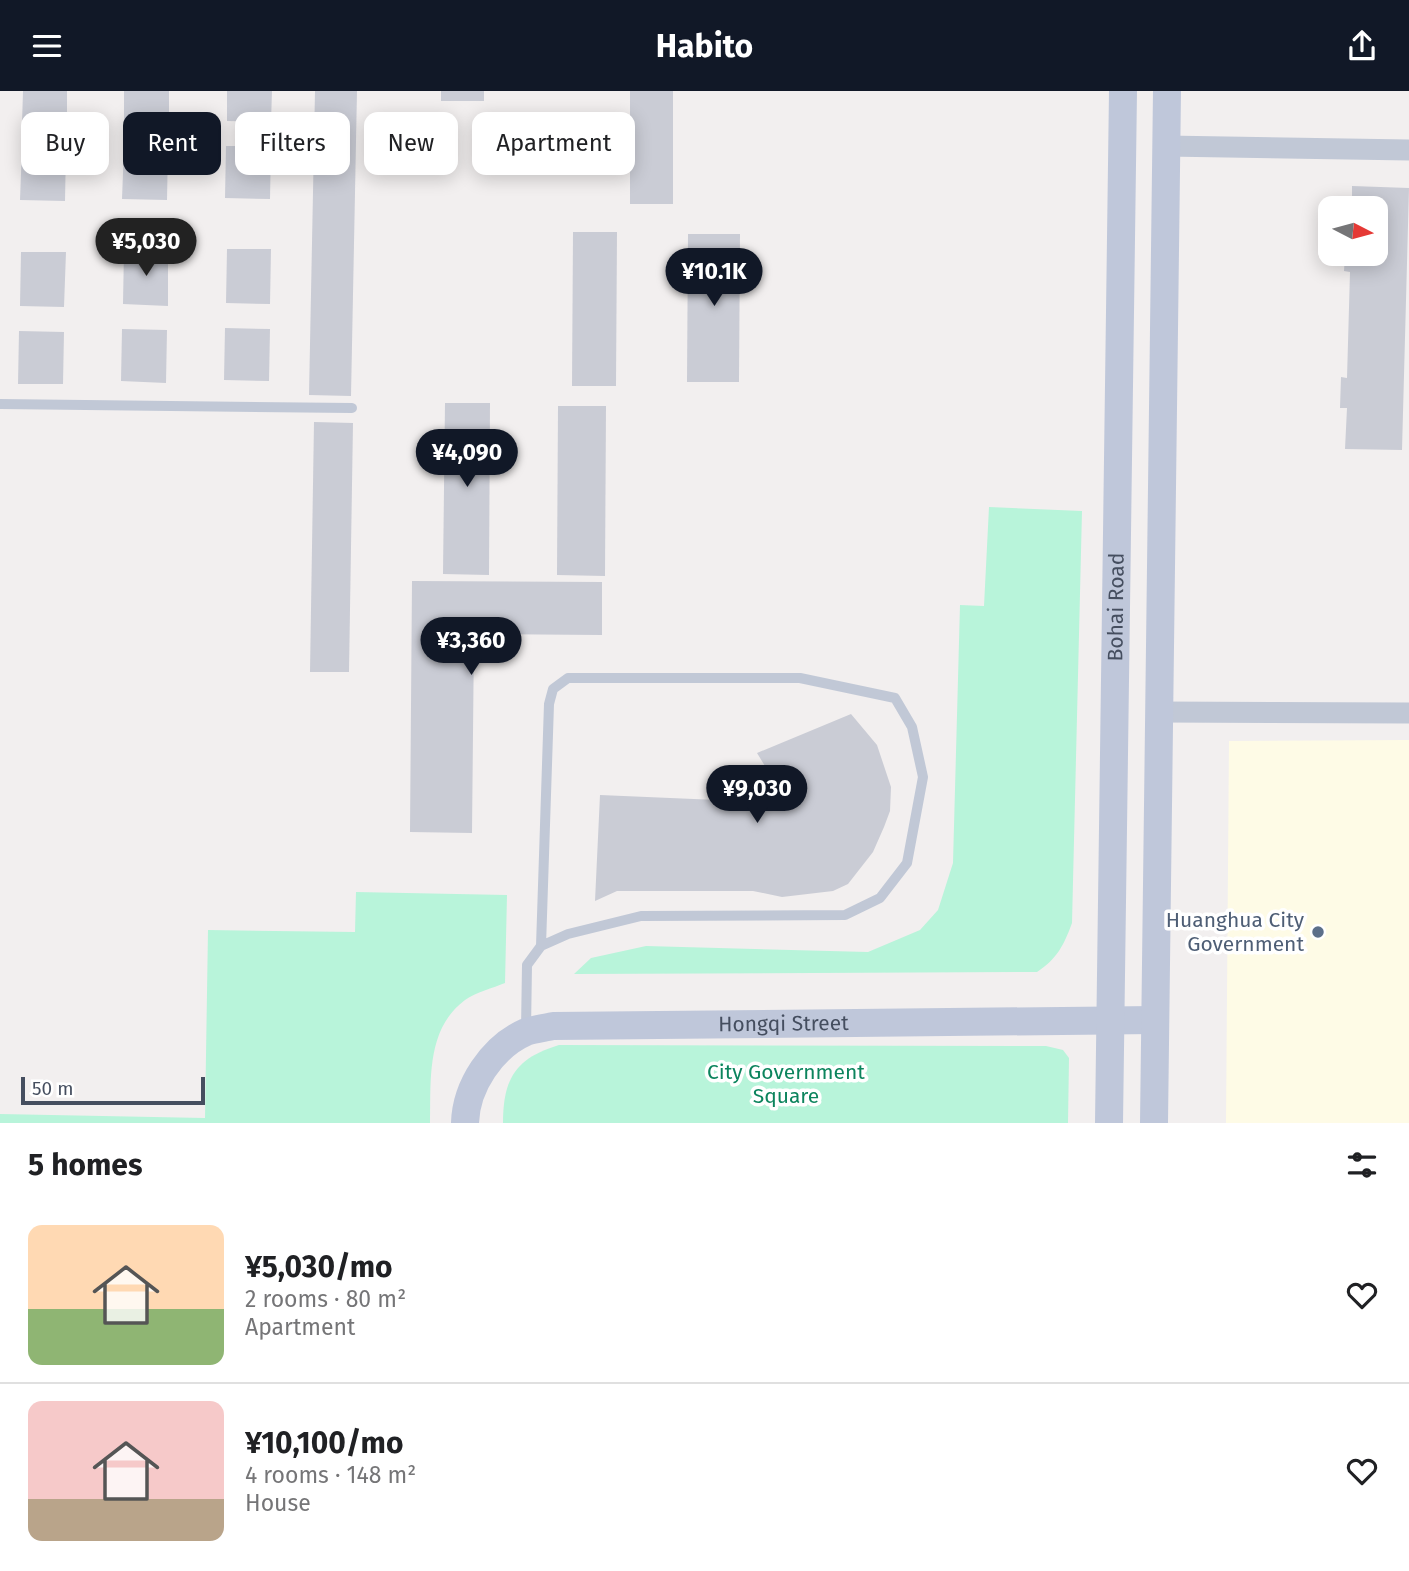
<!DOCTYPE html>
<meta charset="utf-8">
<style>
:root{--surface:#fff;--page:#f2f2f2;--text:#202124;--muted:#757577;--line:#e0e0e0;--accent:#111827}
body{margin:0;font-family:"Fira Sans",sans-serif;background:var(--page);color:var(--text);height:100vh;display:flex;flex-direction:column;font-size:26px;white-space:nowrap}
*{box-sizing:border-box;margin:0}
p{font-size:23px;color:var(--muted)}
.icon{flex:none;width:38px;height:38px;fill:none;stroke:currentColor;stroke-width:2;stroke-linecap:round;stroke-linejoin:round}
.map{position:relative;height:1032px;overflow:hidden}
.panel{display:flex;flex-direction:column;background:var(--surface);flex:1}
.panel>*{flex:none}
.guide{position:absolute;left:21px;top:21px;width:700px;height:63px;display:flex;gap:14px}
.needle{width:46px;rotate:96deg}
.controls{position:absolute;left:1318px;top:105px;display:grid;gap:14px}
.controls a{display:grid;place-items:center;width:70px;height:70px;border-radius:14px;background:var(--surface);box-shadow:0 4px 18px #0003;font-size:35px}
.scale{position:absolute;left:21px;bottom:18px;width:184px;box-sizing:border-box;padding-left:7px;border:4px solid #454e5f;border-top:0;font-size:19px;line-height:24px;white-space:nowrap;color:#454e5f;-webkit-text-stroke:5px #fff;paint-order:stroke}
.price{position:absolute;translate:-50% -60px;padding:0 16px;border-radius:24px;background:var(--accent);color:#fff;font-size:23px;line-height:46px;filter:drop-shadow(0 2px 4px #0008)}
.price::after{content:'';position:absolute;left:50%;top:42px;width:21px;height:16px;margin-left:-10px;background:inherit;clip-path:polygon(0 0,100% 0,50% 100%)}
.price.active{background:#222;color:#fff}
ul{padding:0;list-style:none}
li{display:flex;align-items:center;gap:21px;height:175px;padding:0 28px}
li+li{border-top:2px solid var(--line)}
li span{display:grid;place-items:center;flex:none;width:196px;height:140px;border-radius:14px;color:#555}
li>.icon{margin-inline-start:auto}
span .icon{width:84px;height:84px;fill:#fffc;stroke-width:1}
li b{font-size:30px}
h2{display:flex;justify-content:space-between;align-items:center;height:84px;padding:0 28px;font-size:30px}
.chip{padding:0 24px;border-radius:14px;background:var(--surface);box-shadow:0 4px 18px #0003;font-size:24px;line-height:63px}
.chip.active{background:var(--accent);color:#fff}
header{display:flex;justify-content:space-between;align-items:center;height:91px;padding:0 28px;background:var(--accent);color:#fff;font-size:32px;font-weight:700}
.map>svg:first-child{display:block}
.commercial{fill:#fefbe6}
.green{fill:#b8f4da}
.building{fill:#caccd5}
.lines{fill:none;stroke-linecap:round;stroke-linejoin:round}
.lane{stroke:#c1c8d6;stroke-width:10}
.street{stroke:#c1c8d6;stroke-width:21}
.secondary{stroke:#bfc7da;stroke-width:28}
.service-dot{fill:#5c6f8a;stroke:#fff;stroke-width:2.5}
.labels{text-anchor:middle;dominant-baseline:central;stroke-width:7;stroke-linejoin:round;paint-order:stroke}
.street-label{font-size:21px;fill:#454e5f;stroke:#fff}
.service-label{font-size:21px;fill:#4e5e75;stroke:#fff;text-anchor:end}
.park-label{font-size:21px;fill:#0c845d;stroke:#fff}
</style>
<header><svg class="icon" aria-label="menu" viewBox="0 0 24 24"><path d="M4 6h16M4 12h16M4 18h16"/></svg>Habito<svg class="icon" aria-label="share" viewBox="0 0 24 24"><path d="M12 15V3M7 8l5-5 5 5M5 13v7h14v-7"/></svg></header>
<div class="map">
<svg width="1409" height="1032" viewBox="0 0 1409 1032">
<rect width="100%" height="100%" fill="#f2efef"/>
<path class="commercial" d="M1409,649V1032H1226L1229,650Z"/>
<g class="green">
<path d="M989,416L1082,420L1072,832C1064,854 1057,868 1037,881L574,883L591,867L646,855L868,861L920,839L938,819L953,772L960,514L984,515Z"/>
<path d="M356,801L507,804L505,892C493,897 476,901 465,909C426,938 431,989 430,1032H0V1023L205,1027L208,839L355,841Z"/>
<path d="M559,954L1046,955L1063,959L1069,967L1068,1032H503C503,987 516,967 559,954Z"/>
</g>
<g class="building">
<path d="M23,0H67V33L22,32Z"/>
<path d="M124,0H169V32L124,31Z"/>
<path d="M227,0H272L271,31L227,30Z"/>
<path d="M315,0H357L351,305L309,304Z"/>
<rect x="441" y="0" width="43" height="10"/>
<rect x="630" y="0" width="43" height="113"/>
<path d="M226,55H271L270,108L225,107Z"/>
<path d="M22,56L66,57L65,110L20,109Z"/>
<path d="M124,56L168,57L167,109L122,108Z"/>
<path d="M1352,95L1409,97L1402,359L1345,358L1347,317H1340L1341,286L1347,287L1350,181L1344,180L1345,163H1376V117H1352Z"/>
<path d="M573,141H617L616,295H572Z"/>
<path d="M688,143H740L739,291H687Z"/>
<path d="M227,158H271L270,213L226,212Z"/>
<path d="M124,159L168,160V215L123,213Z"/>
<path d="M21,161H66L64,216L20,215Z"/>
<path d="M225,237L270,238L269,290L224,289Z"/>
<path d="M122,238L167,239L166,292L121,290Z"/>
<path d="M19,240L64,241L63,293H18Z"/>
<path d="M445,312H490L489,484L443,483Z"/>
<path d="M558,315H606L605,485L557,484Z"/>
<path d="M314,331L353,332L349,581H310Z"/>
<path d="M412,490L602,491V544L474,543L472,742L410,741Z"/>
<path d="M851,623L877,654L891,696L890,720L884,736L873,761L848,793L833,800L782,806L753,800H617L595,810L600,704L765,711L768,680L757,662Z"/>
</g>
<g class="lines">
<g class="lane">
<path d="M0,313L352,317"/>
<path d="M526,939L527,874L541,855L568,843L641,825L845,824L880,807L907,772L923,686L912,636L895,607L800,587H568L553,598L549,613L541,855"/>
</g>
<g class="street">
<path d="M1166,55L1409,59"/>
<path d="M1159,621L1409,622"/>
</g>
<g class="secondary">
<path id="s1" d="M465,1032C466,995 492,956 526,941C534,938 545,937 553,935L1155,929"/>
<path id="s2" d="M1109,1032L1123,0"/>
<path d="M1154,1032L1167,0"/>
</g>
</g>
<circle class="service-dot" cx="1318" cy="841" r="7"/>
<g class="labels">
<g class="street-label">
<text stroke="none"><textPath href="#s2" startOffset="516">Bohai Road</textPath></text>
<text stroke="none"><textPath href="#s1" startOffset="373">Hongqi Street</textPath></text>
</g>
<g class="service-label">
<text x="1304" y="829">Huanghua City<tspan x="1304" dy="24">Government</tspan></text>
</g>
<g class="park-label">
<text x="786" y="981">City Government<tspan x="786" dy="24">Square</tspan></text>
</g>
</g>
</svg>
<div class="controls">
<a><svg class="needle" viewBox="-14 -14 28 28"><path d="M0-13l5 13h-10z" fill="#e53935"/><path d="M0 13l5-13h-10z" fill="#757577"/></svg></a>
</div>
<div class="scale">50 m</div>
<b class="price active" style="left:146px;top:187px">¥5,030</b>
<b class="price" style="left:714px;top:217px">¥10.1K</b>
<b class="price" style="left:467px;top:398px">¥4,090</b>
<b class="price" style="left:471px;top:586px">¥3,360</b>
<b class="price" style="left:757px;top:734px">¥9,030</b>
<div class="guide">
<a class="chip">Buy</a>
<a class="chip active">Rent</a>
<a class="chip">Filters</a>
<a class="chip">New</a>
<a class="chip">Apartment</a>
</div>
</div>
<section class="panel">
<h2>5 homes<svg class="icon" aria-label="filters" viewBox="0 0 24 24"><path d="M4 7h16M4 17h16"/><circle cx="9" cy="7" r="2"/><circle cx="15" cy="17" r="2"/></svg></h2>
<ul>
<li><span style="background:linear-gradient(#ffd9b3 60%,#8fb573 0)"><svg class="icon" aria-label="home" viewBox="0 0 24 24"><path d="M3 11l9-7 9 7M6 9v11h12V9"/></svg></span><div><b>¥5,030/mo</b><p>2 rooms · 80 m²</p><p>Apartment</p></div><svg class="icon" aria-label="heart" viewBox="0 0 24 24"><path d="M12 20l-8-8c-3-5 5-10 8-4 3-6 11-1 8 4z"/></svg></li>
<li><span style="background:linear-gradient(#f6c9c9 70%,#b9a48a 0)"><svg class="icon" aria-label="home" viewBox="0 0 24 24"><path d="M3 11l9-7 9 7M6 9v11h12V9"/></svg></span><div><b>¥10,100/mo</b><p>4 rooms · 148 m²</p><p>House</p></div><svg class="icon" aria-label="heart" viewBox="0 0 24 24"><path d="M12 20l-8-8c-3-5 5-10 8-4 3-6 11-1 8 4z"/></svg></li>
</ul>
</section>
